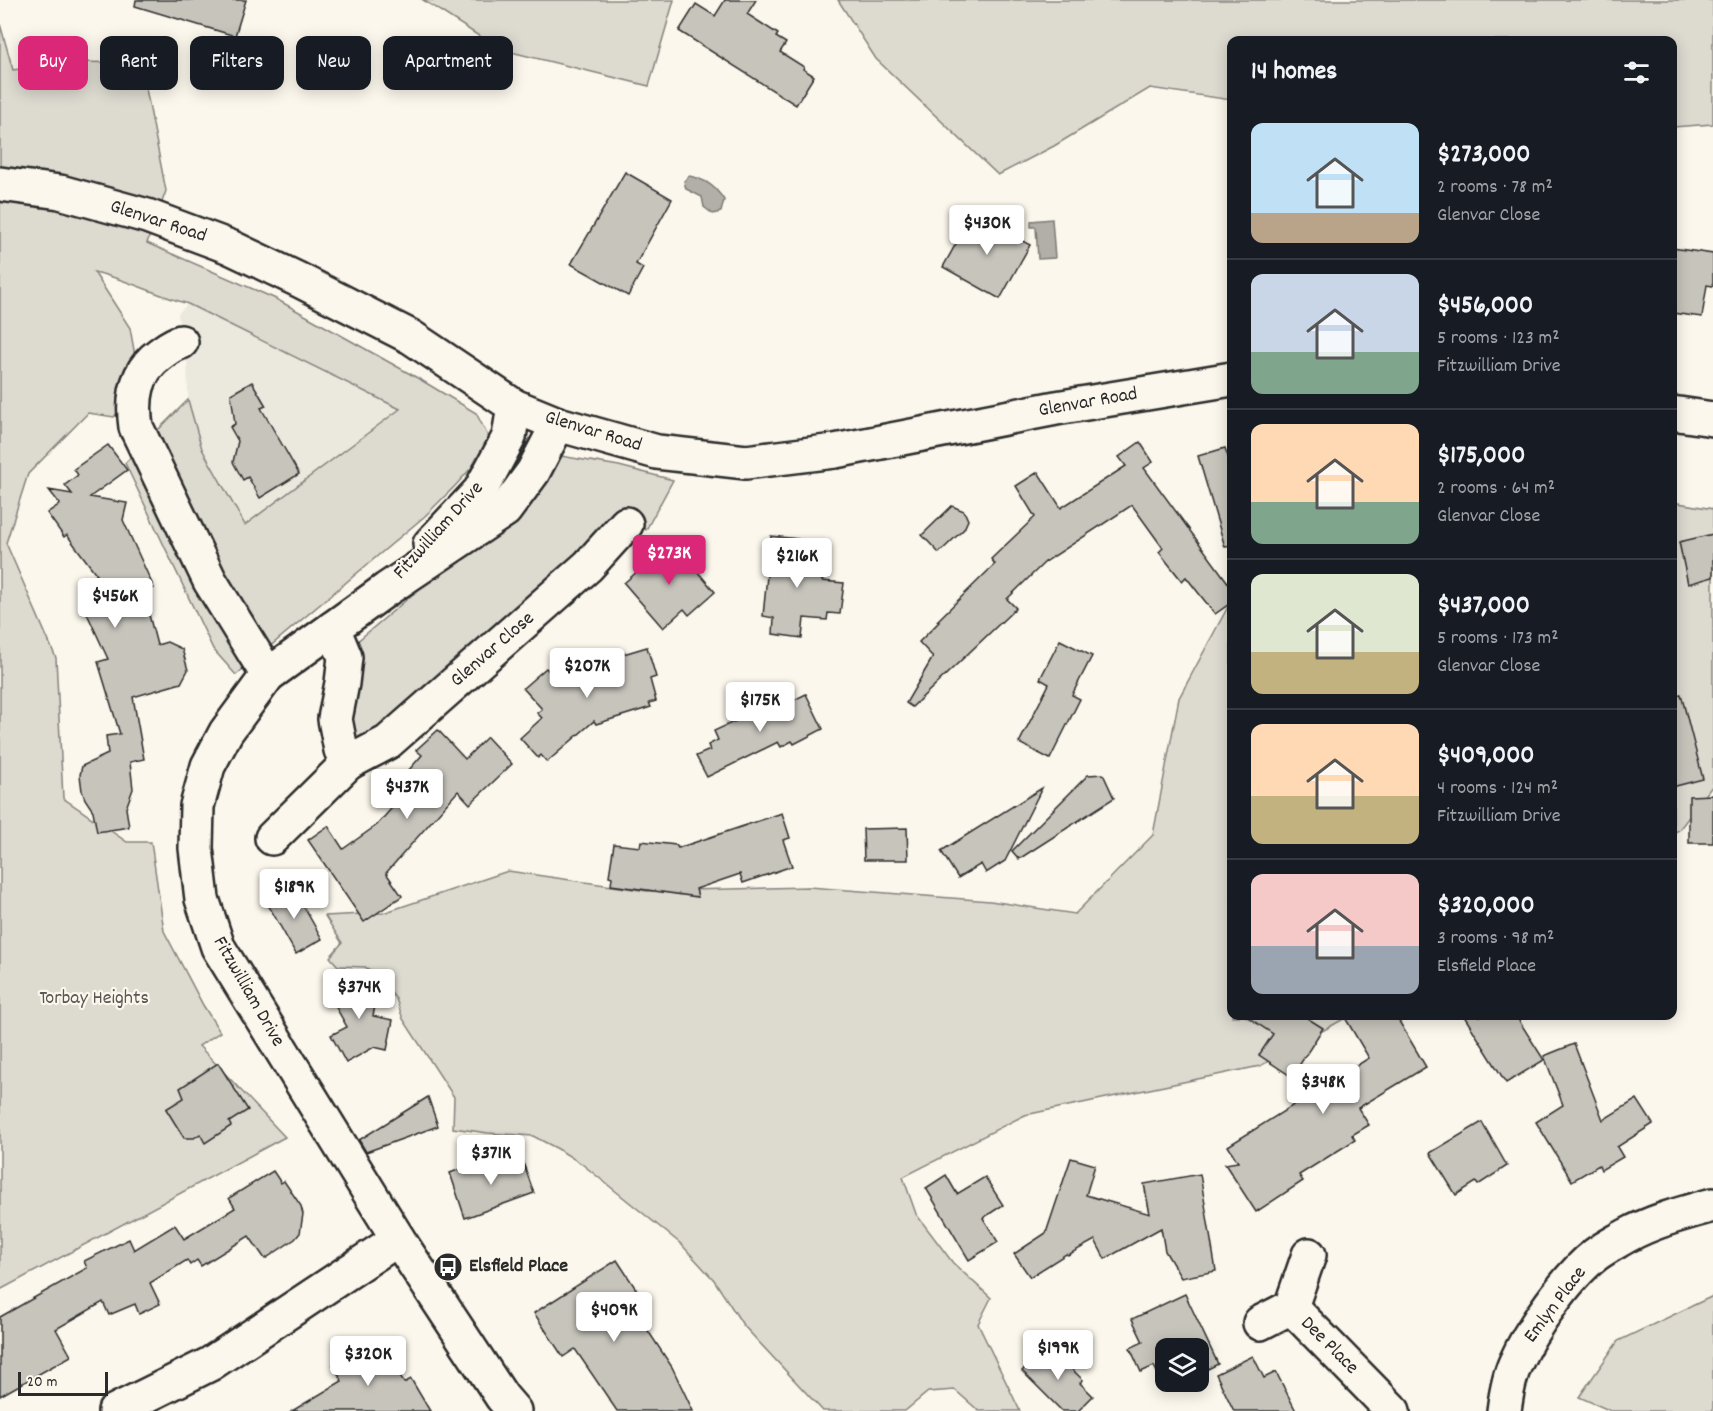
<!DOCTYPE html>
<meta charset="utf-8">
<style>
:root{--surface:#171b24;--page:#242831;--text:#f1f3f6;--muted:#9ea1a6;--line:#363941;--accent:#db2777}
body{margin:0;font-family:Dekko,sans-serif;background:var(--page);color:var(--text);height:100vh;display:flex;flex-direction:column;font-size:22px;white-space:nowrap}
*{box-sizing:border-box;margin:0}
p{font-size:20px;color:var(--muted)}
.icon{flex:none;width:33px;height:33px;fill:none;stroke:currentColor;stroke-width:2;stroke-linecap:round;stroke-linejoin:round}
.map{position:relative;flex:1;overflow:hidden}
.drawer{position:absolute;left:1227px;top:36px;width:450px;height:984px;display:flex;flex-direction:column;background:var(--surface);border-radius:12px;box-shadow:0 3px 15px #0003}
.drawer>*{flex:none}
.hud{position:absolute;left:18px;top:36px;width:570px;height:54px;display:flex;gap:12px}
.tools{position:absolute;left:1155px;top:1338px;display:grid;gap:12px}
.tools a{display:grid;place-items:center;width:54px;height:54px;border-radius:12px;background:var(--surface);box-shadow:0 3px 15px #0003;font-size:30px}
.scale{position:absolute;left:18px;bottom:15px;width:90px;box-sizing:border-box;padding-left:6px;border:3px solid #2b2b2b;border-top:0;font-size:16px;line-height:21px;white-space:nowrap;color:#2b2b2b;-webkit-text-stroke:4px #fbf7ec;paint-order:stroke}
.price{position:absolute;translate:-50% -51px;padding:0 14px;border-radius:6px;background:#fff;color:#222;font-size:20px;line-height:39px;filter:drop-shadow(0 2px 3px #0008)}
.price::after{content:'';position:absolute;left:50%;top:36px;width:18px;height:14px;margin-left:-9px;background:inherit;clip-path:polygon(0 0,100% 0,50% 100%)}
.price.selected{background:var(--accent);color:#fff}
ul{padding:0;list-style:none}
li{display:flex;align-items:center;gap:18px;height:150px;padding:0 24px}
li+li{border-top:2px solid var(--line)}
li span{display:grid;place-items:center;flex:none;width:168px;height:120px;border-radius:12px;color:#555}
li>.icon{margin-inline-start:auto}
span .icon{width:72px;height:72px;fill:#fffc;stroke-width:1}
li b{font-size:26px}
h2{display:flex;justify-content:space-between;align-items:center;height:72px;padding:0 24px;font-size:26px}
.pill{padding:0 21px;border-radius:12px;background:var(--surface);box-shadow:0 3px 15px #0003;font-size:21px;line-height:54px}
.pill.selected{background:var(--accent);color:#fff}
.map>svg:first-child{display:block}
.built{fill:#ebe8de}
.green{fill:#dddad0;stroke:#84827e;stroke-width:1.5}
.water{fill:#b1afa7;stroke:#7b7a75;stroke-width:1.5}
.building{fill:#c7c4bc;stroke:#2b2b2b;stroke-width:1.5}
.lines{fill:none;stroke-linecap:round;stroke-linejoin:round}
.minor-casing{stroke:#2b2b2b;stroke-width:38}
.major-casing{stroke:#2b2b2b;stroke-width:38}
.minor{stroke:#fbf7ec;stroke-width:33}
.major{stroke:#fbf7ec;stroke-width:33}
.labels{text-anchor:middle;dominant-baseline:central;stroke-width:4.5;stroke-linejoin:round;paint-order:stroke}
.street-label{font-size:20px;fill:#2b2b2b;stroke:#fbf7ec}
.park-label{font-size:20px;fill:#585754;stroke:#fbf7ec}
.poi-label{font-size:20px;font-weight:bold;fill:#2b2b2b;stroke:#fbf7ec;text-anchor:start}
</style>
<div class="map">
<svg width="1713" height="1411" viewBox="0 0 1713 1411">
<rect width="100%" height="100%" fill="#fbf7ec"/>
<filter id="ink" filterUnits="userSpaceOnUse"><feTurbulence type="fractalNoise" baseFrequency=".0167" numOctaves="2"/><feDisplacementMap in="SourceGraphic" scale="12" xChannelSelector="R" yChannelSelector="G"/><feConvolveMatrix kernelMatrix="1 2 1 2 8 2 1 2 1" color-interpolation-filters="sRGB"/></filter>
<g filter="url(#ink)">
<path class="built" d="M188,304L401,410L244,525L202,449L188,400L187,359L181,342L178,313Z"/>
<g class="green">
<path d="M423,0H674L649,86L499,49Z"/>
<path d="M838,0H1713V124L1673,127L1672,40H1232L1231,100L1150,88L1054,146L998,175L876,59Z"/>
<path d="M0,24L13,70L70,62L141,63L166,191L147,243L276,299L421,380L476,413L488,436L481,457L455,486L425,516L236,675L213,649L125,463L188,400L202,449L245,525L400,409L188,304C156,295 126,279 94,272L130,328L140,383L114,417L88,413L28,474L6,543L56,658L63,798L127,842H151L164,931L203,1005L220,1032L199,1046L285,1137L0,1290Z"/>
<path d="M555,455L619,466L673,480L646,530L621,514L584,557L356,750L348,707L354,644L469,547Z"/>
<path d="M1672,502L1713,509V785L1679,830L1673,833Z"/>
<path d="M1231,601L1232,1016H1349L1260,1066L1025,1115L903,1177L916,1214L953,1263L991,1298L978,1324L1020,1411H979L955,1390L928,1392L905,1411H823L743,1325L714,1280L681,1244L582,1164L558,1149L533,1136L488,1133L453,1128L454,1097L403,1019L396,999L376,974L365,967L338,966L330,957L342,943L325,916L383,913L508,871L647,891L809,887L990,901L1075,914L1153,835L1179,698Z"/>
<path d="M1713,1296V1411H1611L1579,1397L1618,1341Z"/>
</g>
<g class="water">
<path d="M689,176C705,179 715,186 724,200L721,212L713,214L704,207L702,197L686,189L684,181Z"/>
<path d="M1052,219L1055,258L1038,259L1036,227H1031V221Z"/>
</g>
<g class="building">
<path d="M136,0H246L235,36L135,6Z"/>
<path d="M725,0H756L747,14L778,34L776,37L786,43L780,52L804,67L803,69L814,76L796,105L679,31L696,4L715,16Z"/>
<path d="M625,172L672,199L636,264L643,268L628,296L571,264Z"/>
<path d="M973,213L1030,245L1000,299L943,267Z"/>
<path d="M1672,248L1713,254V286L1707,285L1702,317L1672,313Z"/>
<path d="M252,382L266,406L261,408L299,474L260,498L248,477L243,480L233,462L238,441L230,427L235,424L231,394Z"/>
<path d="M1140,442L1153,462L1144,468L1232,588V602L1215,614L1186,577L1182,581L1159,552L1163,548L1132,505L1045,562L1007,599L1016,608L912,707L906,703L933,657L919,642L939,622L937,621L995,564L991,559L1035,517L1016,486L1038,472L1061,508L1126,466L1119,457Z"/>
<path d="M108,445L127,470L90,497L127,503L123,520L154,588L140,594L148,611L157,645L167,642L182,649L188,670L181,683L133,697L144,759L130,762L133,789L126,808L129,827L97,832L93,811L85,799L82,791L80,775L82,766L108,754L106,736L120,734L98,662L108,659L83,605L89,603L80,583L97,575L67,535L64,537L47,513L60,504L49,490L72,494L65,485L78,475L74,469Z"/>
<path d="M1225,448L1232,468V546L1225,547L1198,456Z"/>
<path d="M952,506L964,511L968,520L964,529L939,553L922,535Z"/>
<path d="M1713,534V577L1688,584L1679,542Z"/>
<path d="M771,536L798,539L797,553L824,557L822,581L844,583L840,614L828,613L827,620L804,618L802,638L773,634L774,618L763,616Z"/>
<path d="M672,542L715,592L689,615L684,609L663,628L624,583Z"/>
<path d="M1060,640L1092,656L1072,695L1080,699L1050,759L1019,743L1049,684L1040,679Z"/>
<path d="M647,647L656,677L650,679L656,701L649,703L651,707L596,724L594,721L547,762L541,755L538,758L520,738L542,718L537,713L542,709L523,688L546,668L553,675Z"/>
<path d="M806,694L823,729L794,744L792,741L781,747L778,742L707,777L696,756L710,750L708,745L718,740L714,731L738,720L736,716L763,703L768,713Z"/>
<path d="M1681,694L1703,779L1672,787V695Z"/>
<path d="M438,730L465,759L487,737L512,764L470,804L458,791L386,873L402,896L364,922L308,840L328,826L343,849L377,825L404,794L395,786L422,755L416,750Z"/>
<path d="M1103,774L1114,798L1019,859L1012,851L1088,775Z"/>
<path d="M1042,788L1005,861L986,873L981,864L958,878L941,851Z"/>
<path d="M1713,795V843H1689V796Z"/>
<path d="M782,813L790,838L783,840L792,866L743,883L740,874L696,889L698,897L611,885L612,877L609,876L614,844L640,847L641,841L676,845L678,848Z"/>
<path d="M907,828L908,860H864L863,829Z"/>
<path d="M292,886L322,939L296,954L266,901Z"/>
<path d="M362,975L376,1001L373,1016L393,1020L387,1050L374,1047L346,1063L331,1035L347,1027L328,993Z"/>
<path d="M1246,1016H1304L1323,1028L1292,1077L1259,1055L1273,1034Z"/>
<path d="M1344,1016H1396L1426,1067L1358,1108L1369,1125L1352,1135L1355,1140L1299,1175L1303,1181L1256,1212L1225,1164L1238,1162L1228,1146L1369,1058Z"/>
<path d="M1464,1016H1516L1544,1060L1506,1083Z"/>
<path d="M1574,1044L1603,1120L1637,1099L1653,1124L1617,1147L1623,1157L1601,1170L1599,1165L1572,1181L1536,1122L1563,1105L1544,1056Z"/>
<path d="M218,1063L248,1110L229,1122L231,1126L205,1143L200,1134L194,1138H184L166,1109L184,1098L180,1088Z"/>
<path d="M428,1097L438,1126L366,1152L359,1140Z"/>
<path d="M1482,1122L1507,1166L1478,1185L1476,1182L1456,1195L1430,1153Z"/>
<path d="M521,1157L534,1193L465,1218L450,1173L482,1161L486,1170Z"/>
<path d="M1071,1158L1095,1165L1086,1195L1150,1214L1144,1184L1200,1174L1216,1271L1181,1278L1165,1251L1161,1228L1105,1259L1095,1240L1068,1255L1066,1254L1030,1277L1014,1254L1046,1233Z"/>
<path d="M273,1171L281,1183L284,1181L301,1206L303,1214L300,1233L295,1239L265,1259L249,1236L201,1266L197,1260L190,1265L187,1260L150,1283L160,1304L139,1314L135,1304L109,1315L103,1302L56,1329L71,1356L0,1396V1317L87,1268L84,1261L129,1239L134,1250L175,1225L184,1239L235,1208L229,1198Z"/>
<path d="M946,1175L957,1194L985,1177L1003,1205L983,1218L998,1242L969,1260L926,1188Z"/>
<path d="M617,1260L638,1292L627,1299L672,1367L693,1411H617L575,1349L563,1357L534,1313Z"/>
<path d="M1185,1294L1218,1364L1198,1374V1348H1166V1382H1182L1165,1390L1154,1366L1141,1372L1130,1348L1143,1342L1132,1319Z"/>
<path d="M377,1345L383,1355L386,1353L404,1383L411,1379L430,1411H292L342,1381L333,1365L361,1349L363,1354Z"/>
<path d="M1047,1345L1083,1380L1080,1383L1093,1396L1078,1411H1062L1022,1371Z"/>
<path d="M1253,1356L1264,1378L1276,1372L1296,1411H1234L1216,1374Z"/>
</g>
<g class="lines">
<g class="minor-casing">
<g id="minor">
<path d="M181,342C173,344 167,349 160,354C135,372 132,399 136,427L210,581L268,675"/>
<path d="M430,544L480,491L509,437L514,406"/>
<path d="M333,628L345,657L342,683L335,719L341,750L348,763L388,742L588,566L626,524"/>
<path d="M272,838L348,763"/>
<path d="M1291,1307L1393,1411"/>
<path d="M1260,1323L1291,1307L1309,1255"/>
<path d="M115,1411L210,1364L398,1239"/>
<path d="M514,1411L502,1397L398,1239L218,947L202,899L196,848L197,806L208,766L226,732L268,675L387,589L505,510L533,472L558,424"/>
<path d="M1504,1411C1506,1395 1509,1377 1516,1362C1530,1330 1567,1277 1595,1255C1604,1248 1616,1242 1626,1236C1653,1221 1684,1213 1713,1205"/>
</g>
</g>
<g class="major-casing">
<g id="major">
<path d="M0,184L60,192L147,216L230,247L299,280L411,337L514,406L558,424L657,452L746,462L835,451L1056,408L1232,379"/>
<path d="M1672,413L1713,419"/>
</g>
</g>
<use href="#minor" class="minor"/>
<use href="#major" class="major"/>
</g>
</g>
<defs>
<g id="bus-disc" transform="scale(1.5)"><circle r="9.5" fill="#2b2b2b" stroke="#fbf7ec"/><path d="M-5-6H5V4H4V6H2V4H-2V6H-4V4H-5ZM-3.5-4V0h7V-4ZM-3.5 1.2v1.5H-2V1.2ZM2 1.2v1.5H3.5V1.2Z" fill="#fff"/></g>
</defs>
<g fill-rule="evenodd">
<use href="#bus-disc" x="448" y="1267"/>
</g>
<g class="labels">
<g class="street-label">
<text transform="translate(158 222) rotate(18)">Glenvar Road</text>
<text transform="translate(1088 403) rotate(-10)">Glenvar Road</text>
<text transform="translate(593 432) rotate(17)">Glenvar Road</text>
<text transform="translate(439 531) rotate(-48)">Fitzwilliam Drive</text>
<text transform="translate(493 650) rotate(-41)">Glenvar Close</text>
<text transform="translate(248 992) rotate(60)">Fitzwilliam Drive</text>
<text transform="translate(1556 1305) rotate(-53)">Emlyn Place</text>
<text transform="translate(1329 1346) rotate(45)">Dee Place</text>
</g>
<g class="park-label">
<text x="94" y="999">Torbay Heights</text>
</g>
<g class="poi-label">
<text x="469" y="1267">Elsfield Place</text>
</g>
</g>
</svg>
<div class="tools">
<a><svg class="icon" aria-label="layers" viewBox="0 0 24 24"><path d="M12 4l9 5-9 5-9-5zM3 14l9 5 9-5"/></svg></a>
</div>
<div class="scale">20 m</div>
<b class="price" style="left:987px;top:256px">$430K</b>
<b class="price selected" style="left:669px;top:586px">$273K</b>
<b class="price" style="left:797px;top:589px">$216K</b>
<b class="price" style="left:115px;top:629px">$456K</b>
<b class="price" style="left:587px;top:699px">$207K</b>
<b class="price" style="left:760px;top:733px">$175K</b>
<b class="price" style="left:407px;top:820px">$437K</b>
<b class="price" style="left:294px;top:920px">$189K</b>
<b class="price" style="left:359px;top:1020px">$374K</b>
<b class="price" style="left:1323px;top:1115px">$348K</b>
<b class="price" style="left:491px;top:1186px">$371K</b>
<b class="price" style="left:614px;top:1343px">$409K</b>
<b class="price" style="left:1058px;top:1381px">$199K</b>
<b class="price" style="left:368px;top:1387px">$320K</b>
<div class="hud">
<a class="pill selected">Buy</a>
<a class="pill">Rent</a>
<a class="pill">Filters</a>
<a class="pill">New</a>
<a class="pill">Apartment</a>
</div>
<section class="drawer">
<h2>14 homes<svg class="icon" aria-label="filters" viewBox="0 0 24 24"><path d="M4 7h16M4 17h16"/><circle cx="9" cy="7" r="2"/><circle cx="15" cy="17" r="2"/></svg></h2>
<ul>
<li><span style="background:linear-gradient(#bfe0f5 75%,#b9a48a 0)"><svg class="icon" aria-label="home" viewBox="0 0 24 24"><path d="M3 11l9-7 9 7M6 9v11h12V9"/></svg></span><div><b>$273,000</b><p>2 rooms · 78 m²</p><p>Glenvar Close</p></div></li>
<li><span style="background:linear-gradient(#c9d6e8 65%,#7fa58c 0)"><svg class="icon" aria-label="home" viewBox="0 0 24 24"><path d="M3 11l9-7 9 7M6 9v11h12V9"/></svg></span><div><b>$456,000</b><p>5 rooms · 123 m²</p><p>Fitzwilliam Drive</p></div></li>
<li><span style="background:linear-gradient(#ffd9b3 65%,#7fa58c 0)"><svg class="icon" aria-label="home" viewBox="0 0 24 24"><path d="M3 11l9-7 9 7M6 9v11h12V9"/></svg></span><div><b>$175,000</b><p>2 rooms · 64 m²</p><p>Glenvar Close</p></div></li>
<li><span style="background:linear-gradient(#dfe7d0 65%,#c2b280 0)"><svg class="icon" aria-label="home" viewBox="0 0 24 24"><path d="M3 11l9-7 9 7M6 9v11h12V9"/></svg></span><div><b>$437,000</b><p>5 rooms · 173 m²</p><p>Glenvar Close</p></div></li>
<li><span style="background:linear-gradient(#ffd9b3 60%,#c2b280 0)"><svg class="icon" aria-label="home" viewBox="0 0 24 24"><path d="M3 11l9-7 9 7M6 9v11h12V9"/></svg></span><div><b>$409,000</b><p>4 rooms · 124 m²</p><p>Fitzwilliam Drive</p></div></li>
<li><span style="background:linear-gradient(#f6c9c9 60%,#9aa5b1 0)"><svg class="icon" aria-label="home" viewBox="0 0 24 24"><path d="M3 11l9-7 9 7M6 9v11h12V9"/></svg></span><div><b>$320,000</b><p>3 rooms · 98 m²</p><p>Elsfield Place</p></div></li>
</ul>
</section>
</div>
